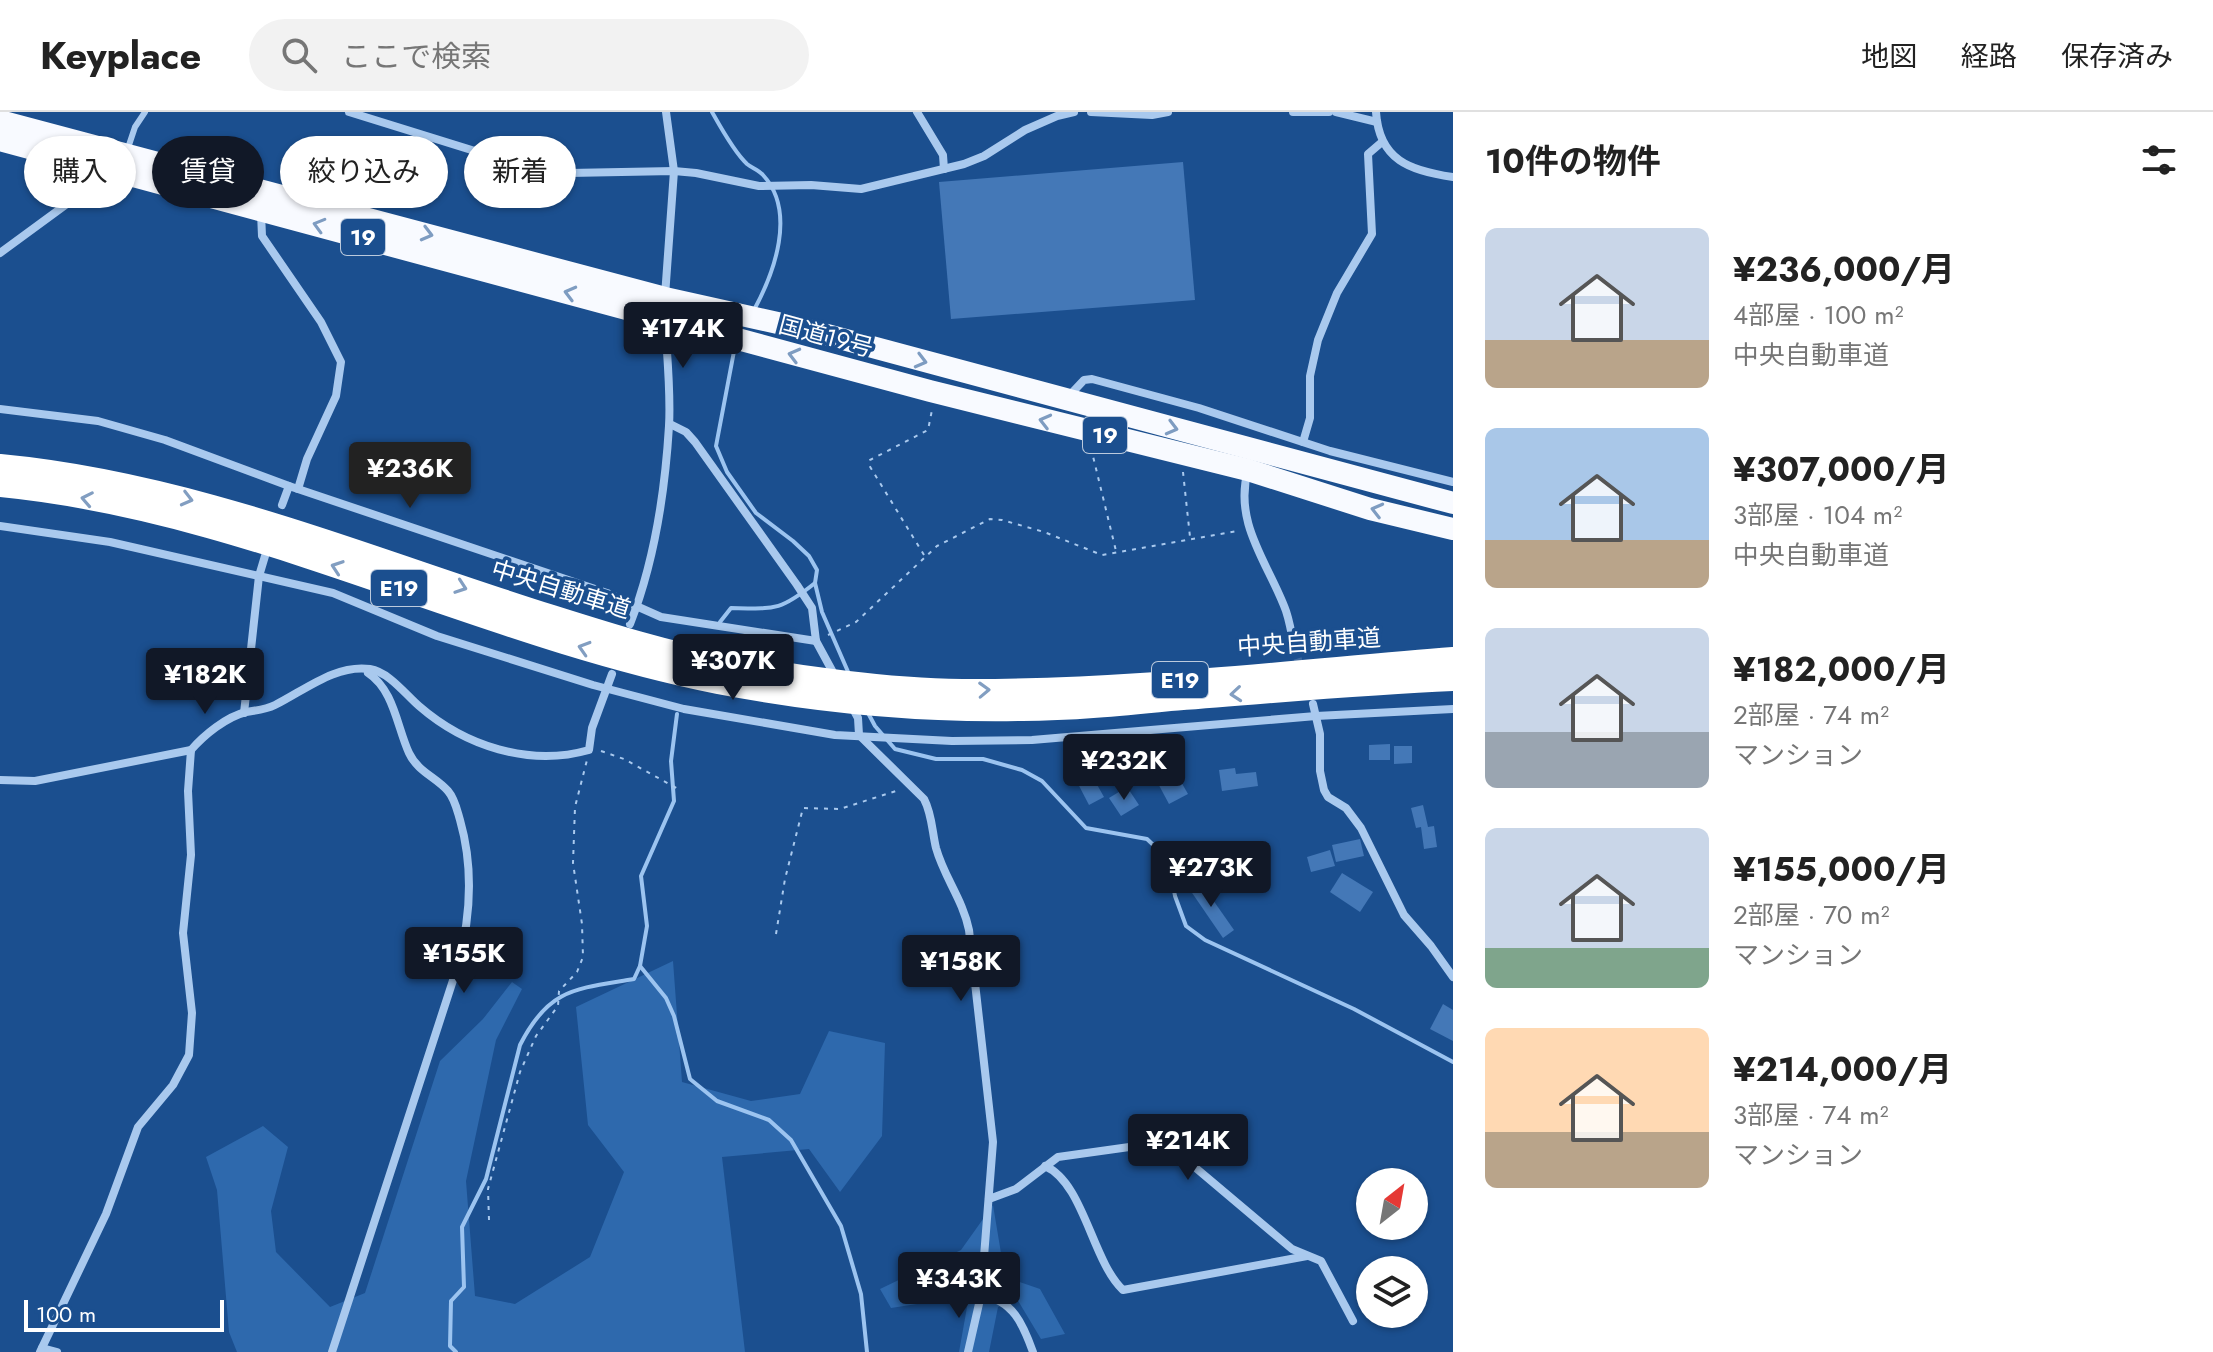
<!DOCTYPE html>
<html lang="ja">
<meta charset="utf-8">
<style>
:root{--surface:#fff;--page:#f2f2f2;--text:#222;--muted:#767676;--line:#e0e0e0;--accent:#111827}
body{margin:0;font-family:Jost,"Noto Sans JP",sans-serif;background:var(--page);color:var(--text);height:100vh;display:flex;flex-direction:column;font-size:30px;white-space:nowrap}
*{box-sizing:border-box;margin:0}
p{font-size:26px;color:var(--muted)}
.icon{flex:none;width:44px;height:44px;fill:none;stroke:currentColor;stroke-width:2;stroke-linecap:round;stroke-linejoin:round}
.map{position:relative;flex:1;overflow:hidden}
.details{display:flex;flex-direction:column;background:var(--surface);width:760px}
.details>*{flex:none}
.top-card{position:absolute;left:24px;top:24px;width:760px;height:72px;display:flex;gap:16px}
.needle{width:52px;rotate:31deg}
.controls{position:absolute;left:1356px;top:1056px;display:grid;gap:16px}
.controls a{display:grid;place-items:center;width:72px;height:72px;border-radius:50%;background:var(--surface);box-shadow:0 2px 6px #0004;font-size:40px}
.scale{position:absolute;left:24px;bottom:20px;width:200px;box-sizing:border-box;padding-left:8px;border:4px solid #fff;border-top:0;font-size:22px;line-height:28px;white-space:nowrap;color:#fff;-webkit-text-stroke:6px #1b4f8f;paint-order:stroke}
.price{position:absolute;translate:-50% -68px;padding:0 18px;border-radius:8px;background:var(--accent);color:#fff;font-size:26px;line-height:52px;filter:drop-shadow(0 2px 4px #0008)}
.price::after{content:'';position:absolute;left:50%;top:48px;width:24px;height:18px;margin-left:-12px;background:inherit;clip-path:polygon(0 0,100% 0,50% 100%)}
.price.active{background:#222;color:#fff}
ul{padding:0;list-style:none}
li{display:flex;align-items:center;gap:24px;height:200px;padding:0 32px}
li span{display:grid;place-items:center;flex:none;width:224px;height:160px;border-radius:12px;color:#555}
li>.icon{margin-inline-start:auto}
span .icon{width:96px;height:96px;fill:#fffc;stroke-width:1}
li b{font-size:34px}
h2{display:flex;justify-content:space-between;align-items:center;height:96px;padding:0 32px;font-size:34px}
.pill{padding:0 28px;border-radius:36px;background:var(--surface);box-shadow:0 2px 6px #0004;font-size:28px;line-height:72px}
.pill.active{background:var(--accent);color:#fff}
header{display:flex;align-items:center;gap:48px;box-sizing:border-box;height:112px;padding:0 40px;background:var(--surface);border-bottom:2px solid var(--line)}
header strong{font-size:38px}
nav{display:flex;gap:44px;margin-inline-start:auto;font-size:28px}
.search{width:560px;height:72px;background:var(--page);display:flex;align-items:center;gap:20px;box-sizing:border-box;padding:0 28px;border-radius:44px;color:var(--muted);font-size:30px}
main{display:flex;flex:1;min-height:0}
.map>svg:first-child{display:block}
.green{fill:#2e69ad}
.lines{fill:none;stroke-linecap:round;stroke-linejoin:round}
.stream{stroke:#9cc4f0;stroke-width:4}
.building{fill:#4478b7}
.minor-tunnel{stroke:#3d69a0;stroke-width:8;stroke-dasharray:8 4;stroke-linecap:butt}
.path{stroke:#a9c9ee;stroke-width:2;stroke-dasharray:4 6;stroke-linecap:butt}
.service{stroke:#a9c9ee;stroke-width:6}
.minor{stroke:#a9c9ee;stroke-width:8}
.trunk{stroke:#f8faff;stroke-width:22}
.motorway{stroke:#fff;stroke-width:24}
.oneway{stroke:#7e9cc1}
.oneway2{stroke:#829ec1}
.labels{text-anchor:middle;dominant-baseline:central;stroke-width:7;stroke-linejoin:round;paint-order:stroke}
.shield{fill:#1b4f8f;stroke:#bbcadd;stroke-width:2}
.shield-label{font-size:22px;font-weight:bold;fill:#fff}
.street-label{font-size:24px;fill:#fff;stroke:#1b4f8f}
</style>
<header>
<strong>Keyplace</strong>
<div class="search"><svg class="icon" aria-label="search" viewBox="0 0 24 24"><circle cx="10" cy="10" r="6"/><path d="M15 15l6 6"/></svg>ここで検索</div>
<nav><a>地図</a><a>経路</a><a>保存済み</a></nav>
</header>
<main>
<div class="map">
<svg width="1453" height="1240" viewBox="0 0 1453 1240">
<rect width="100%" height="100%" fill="#1b4f8f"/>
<g class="green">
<path d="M673,849L682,970L751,989L800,982L829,919L885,931L882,1024L840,1080L809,1037L722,1045L745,1240H237L229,1220L217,1078L206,1045L263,1014L288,1035L271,1099L276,1140L330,1195L365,1181L440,949L483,907L512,870L522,877L496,928L466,1069L475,1184L515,1192L590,1145L624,1060L588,1013L576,895Z"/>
<path d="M993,1093L1005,1165L1040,1177L1065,1222L1041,1227L1017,1187L998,1195L989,1240H959L969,1184L891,1196L880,1177L961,1138Z"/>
</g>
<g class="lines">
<g class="stream">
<path d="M712,0C721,16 734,40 747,52C752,56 759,58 763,63C797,100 774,161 754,198"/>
<path d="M735,234L716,334L727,360L756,401L793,429L809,444L817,458L815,471L822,500L849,562"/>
<path d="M720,510L731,496C775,497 780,499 815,471"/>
<path d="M867,599L875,614L895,637L936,647H983L1022,658L1042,669L1086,716L1147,727L1168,747L1175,784L1186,814L1205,828L1354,897L1453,950"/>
<path d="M640,854L666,886L674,904L690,967L717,989L769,1008L791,1028L841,1114L861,1182L867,1240"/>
<path d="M456,1240L450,1234L451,1189L464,1175L462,1115L486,1067L520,933C549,876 575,877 634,867L640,854L647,814L641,764L674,689L671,649L677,602"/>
</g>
</g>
<g class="building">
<path d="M1183,50L1195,188L951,207L939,70Z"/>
<path d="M1390,632V648H1369V633Z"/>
<path d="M1394,634H1412V651L1394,652Z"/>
<path d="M1172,654L1188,682L1169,692L1154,664Z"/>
<path d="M1235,656L1236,662L1256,660L1258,674L1222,679L1219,658Z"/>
<path d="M1090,660L1104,685L1089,693L1076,668Z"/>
<path d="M1127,675L1139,693L1121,704L1109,686Z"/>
<path d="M1423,693L1428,715L1434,714L1437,735L1424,737L1421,715L1416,716L1411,696Z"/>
<path d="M1360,727L1364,744L1336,750L1332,733Z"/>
<path d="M1330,738L1335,754L1311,760L1307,745Z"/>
<path d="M1342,761L1373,780L1360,800L1330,780Z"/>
<path d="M1199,768L1234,818L1223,826L1188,775Z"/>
<path d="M1443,892L1453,898V929L1430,917Z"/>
</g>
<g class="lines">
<path class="minor-tunnel" d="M1294,535L1301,557"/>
<g class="path">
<path d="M1091,336L1116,439"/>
<path d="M1183,360L1190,425"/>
<path d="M924,443L869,353L870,348L928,318L932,298"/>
<path d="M828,523L856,510L937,434L990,407L1002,408L1044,420L1102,443L1237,419"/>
<path d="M601,639L624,647L680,678"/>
<path d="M776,822L785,767L803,696L840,697L899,678"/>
<path d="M489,1108L488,1077L520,960L536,924L558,894L559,879L577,860L583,845L582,812L573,751L575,695L587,648"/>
</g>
<path class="service" d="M128,36L135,15L145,0"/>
<g class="minor">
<path d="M349,0L510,50L548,58L569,61L674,59L696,61L759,74L811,73L861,77L964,52L984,44L1025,18L1057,4L1074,0"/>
<path d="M917,0L943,43L944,57"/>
<path d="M1091,0L1152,3L1168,0"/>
<path d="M1293,0H1329"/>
<path d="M1336,0L1377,10"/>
<path d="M1376,0C1379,48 1410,59 1453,65"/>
<path d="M261,101L262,124L321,210L341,250L336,284L307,347L298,377"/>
<path d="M0,141L90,75L99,55"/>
<path d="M665,184L674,59L666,0"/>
<path d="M1068,285L1084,268L1092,267L1199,296L1330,339L1453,370"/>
<path d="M0,297L98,309L165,328L289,374L607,481L661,505L816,529"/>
<path d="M670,312L686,320L695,330L797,473L812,496L816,529L835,564"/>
<path d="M1303,330L1310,306V264L1318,228L1337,181L1372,122L1368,42L1382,30"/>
<path d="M1248,358C1233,412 1269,452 1286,499C1290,511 1292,523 1294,535"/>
<path d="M282,393L289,374"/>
<path d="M0,414L110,430L333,481L437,524L593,573L684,597L835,623L952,629L1032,628L1316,604L1453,597"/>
<path d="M630,512C654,451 665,380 669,314C671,280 667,244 665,210"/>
<path d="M1313,592L1320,622V659L1324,678L1328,685L1346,696L1361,716L1404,803L1431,834L1453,865"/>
<path d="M851,593L858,606L859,623L924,687C932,702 932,719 936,736C944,765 963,788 969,818L993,1030L981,1183L968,1240"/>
<path d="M244,601L259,464L265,444"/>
<path d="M0,668L35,669L191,638"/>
<path d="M1045,1054C1084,1071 1092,1149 1123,1178L1307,1144"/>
<path d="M989,1087L1016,1077L1058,1045L1165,1030L1292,1137L1321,1149L1353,1209"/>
<path d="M981,1183C1013,1188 1023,1212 1033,1240"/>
<path d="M42,1236L57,1240"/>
<path d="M40,1240L106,1102L138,1015L173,973L189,943L192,901L183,821L191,743L188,679L191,638C204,623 226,605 246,600C257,598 265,598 275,593C305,578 336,552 370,557C389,560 406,583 419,594C465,634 529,655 589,638L592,616L612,562"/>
<path d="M332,1240L458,853C471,804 474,757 460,708C457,698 455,687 448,679C436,665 418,660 409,641C397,615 394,578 368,561"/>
</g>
<g class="trunk">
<path d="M0,9L665,186L809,218L1453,391"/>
<path d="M0,28L930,279L1248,358L1370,397L1453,417"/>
</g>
<g class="motorway">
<path d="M0,354C192,372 370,448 552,505C609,523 666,541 725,552C798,566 888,578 962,579C1123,580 1292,560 1453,547"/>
<path d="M0,373C249,397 474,521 718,570C817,589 921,599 1022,597C1071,597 1121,592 1170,587C1265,580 1359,571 1453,567"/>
</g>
</g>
<defs><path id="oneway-chevron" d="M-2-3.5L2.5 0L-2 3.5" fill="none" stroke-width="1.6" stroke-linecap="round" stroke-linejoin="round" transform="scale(2)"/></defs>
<g class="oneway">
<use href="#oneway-chevron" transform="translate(319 113) rotate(-164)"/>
<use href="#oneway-chevron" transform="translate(427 122) rotate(15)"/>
<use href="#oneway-chevron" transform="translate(570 181) rotate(-165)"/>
<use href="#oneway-chevron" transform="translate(794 243) rotate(-165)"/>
<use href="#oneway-chevron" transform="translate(921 249) rotate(15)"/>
<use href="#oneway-chevron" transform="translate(1045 309) rotate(-166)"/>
<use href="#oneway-chevron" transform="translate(1172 316) rotate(15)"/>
<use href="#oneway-chevron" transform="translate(1377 398) rotate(-166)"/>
</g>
<g class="oneway2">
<use href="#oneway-chevron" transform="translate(87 387) rotate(-169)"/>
<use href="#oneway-chevron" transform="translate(187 387) rotate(14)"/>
<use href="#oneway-chevron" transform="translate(337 455) rotate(-161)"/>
<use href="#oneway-chevron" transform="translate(461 475) rotate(19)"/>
<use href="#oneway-chevron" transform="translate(584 536) rotate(-163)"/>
<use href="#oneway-chevron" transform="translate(984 578) rotate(-2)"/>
<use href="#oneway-chevron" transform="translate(1236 582) rotate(175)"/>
</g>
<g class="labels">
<g class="shield">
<rect x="341" y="107" width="44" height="36" rx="6"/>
<rect x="1083" y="305" width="44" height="36" rx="6"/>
<rect x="371" y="458" width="56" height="36" rx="6"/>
<rect x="1152" y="550" width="56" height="36" rx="6"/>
</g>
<g class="shield-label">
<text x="363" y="125">19</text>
<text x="1105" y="323">19</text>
<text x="399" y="476">E19</text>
<text x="1180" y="568">E19</text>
</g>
<g class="street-label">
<text transform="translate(826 224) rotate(15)">国道19号</text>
<text transform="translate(561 477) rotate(17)">中央自動車道</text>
<text transform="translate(1309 530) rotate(-4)">中央自動車道</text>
</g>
</g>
</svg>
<div class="controls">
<a><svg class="needle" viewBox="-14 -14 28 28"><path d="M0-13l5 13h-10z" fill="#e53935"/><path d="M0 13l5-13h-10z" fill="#767676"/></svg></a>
<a><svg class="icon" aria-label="layers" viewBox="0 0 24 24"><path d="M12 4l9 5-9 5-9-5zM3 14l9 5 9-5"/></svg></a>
</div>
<div class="scale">100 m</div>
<b class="price" style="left:683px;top:258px">¥174K</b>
<b class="price active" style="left:410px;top:398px">¥236K</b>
<b class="price" style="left:733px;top:590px">¥307K</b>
<b class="price" style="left:205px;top:604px">¥182K</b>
<b class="price" style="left:1124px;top:690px">¥232K</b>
<b class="price" style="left:1211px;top:797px">¥273K</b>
<b class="price" style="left:464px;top:883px">¥155K</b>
<b class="price" style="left:961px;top:891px">¥158K</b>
<b class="price" style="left:1188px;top:1070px">¥214K</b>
<b class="price" style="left:959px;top:1208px">¥343K</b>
<div class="top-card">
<a class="pill">購入</a>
<a class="pill active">賃貸</a>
<a class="pill">絞り込み</a>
<a class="pill">新着</a>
</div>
</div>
<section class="details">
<h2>10件の物件<svg class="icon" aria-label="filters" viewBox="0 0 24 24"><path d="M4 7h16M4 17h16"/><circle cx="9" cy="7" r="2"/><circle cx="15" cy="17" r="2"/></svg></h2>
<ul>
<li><span style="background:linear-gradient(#c9d6e8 70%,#b9a48a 0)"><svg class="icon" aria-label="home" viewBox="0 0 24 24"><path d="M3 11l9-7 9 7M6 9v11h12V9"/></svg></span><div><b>¥236,000/月</b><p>4部屋 · 100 m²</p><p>中央自動車道</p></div></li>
<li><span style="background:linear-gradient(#a9c7e8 70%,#b9a48a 0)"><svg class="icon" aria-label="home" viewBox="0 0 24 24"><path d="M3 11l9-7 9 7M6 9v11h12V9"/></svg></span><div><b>¥307,000/月</b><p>3部屋 · 104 m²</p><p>中央自動車道</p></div></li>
<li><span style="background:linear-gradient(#c9d6e8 65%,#9aa5b1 0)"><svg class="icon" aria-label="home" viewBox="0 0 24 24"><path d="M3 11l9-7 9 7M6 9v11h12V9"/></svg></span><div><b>¥182,000/月</b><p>2部屋 · 74 m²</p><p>マンション</p></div></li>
<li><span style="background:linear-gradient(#c9d6e8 75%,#7fa58c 0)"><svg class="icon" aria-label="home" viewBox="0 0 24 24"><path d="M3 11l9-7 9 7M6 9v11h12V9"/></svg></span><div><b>¥155,000/月</b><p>2部屋 · 70 m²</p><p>マンション</p></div></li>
<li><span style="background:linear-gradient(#ffd9b3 65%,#b9a48a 0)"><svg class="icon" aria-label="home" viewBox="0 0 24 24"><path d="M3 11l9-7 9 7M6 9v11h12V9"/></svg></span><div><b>¥214,000/月</b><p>3部屋 · 74 m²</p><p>マンション</p></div></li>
</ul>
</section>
</main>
